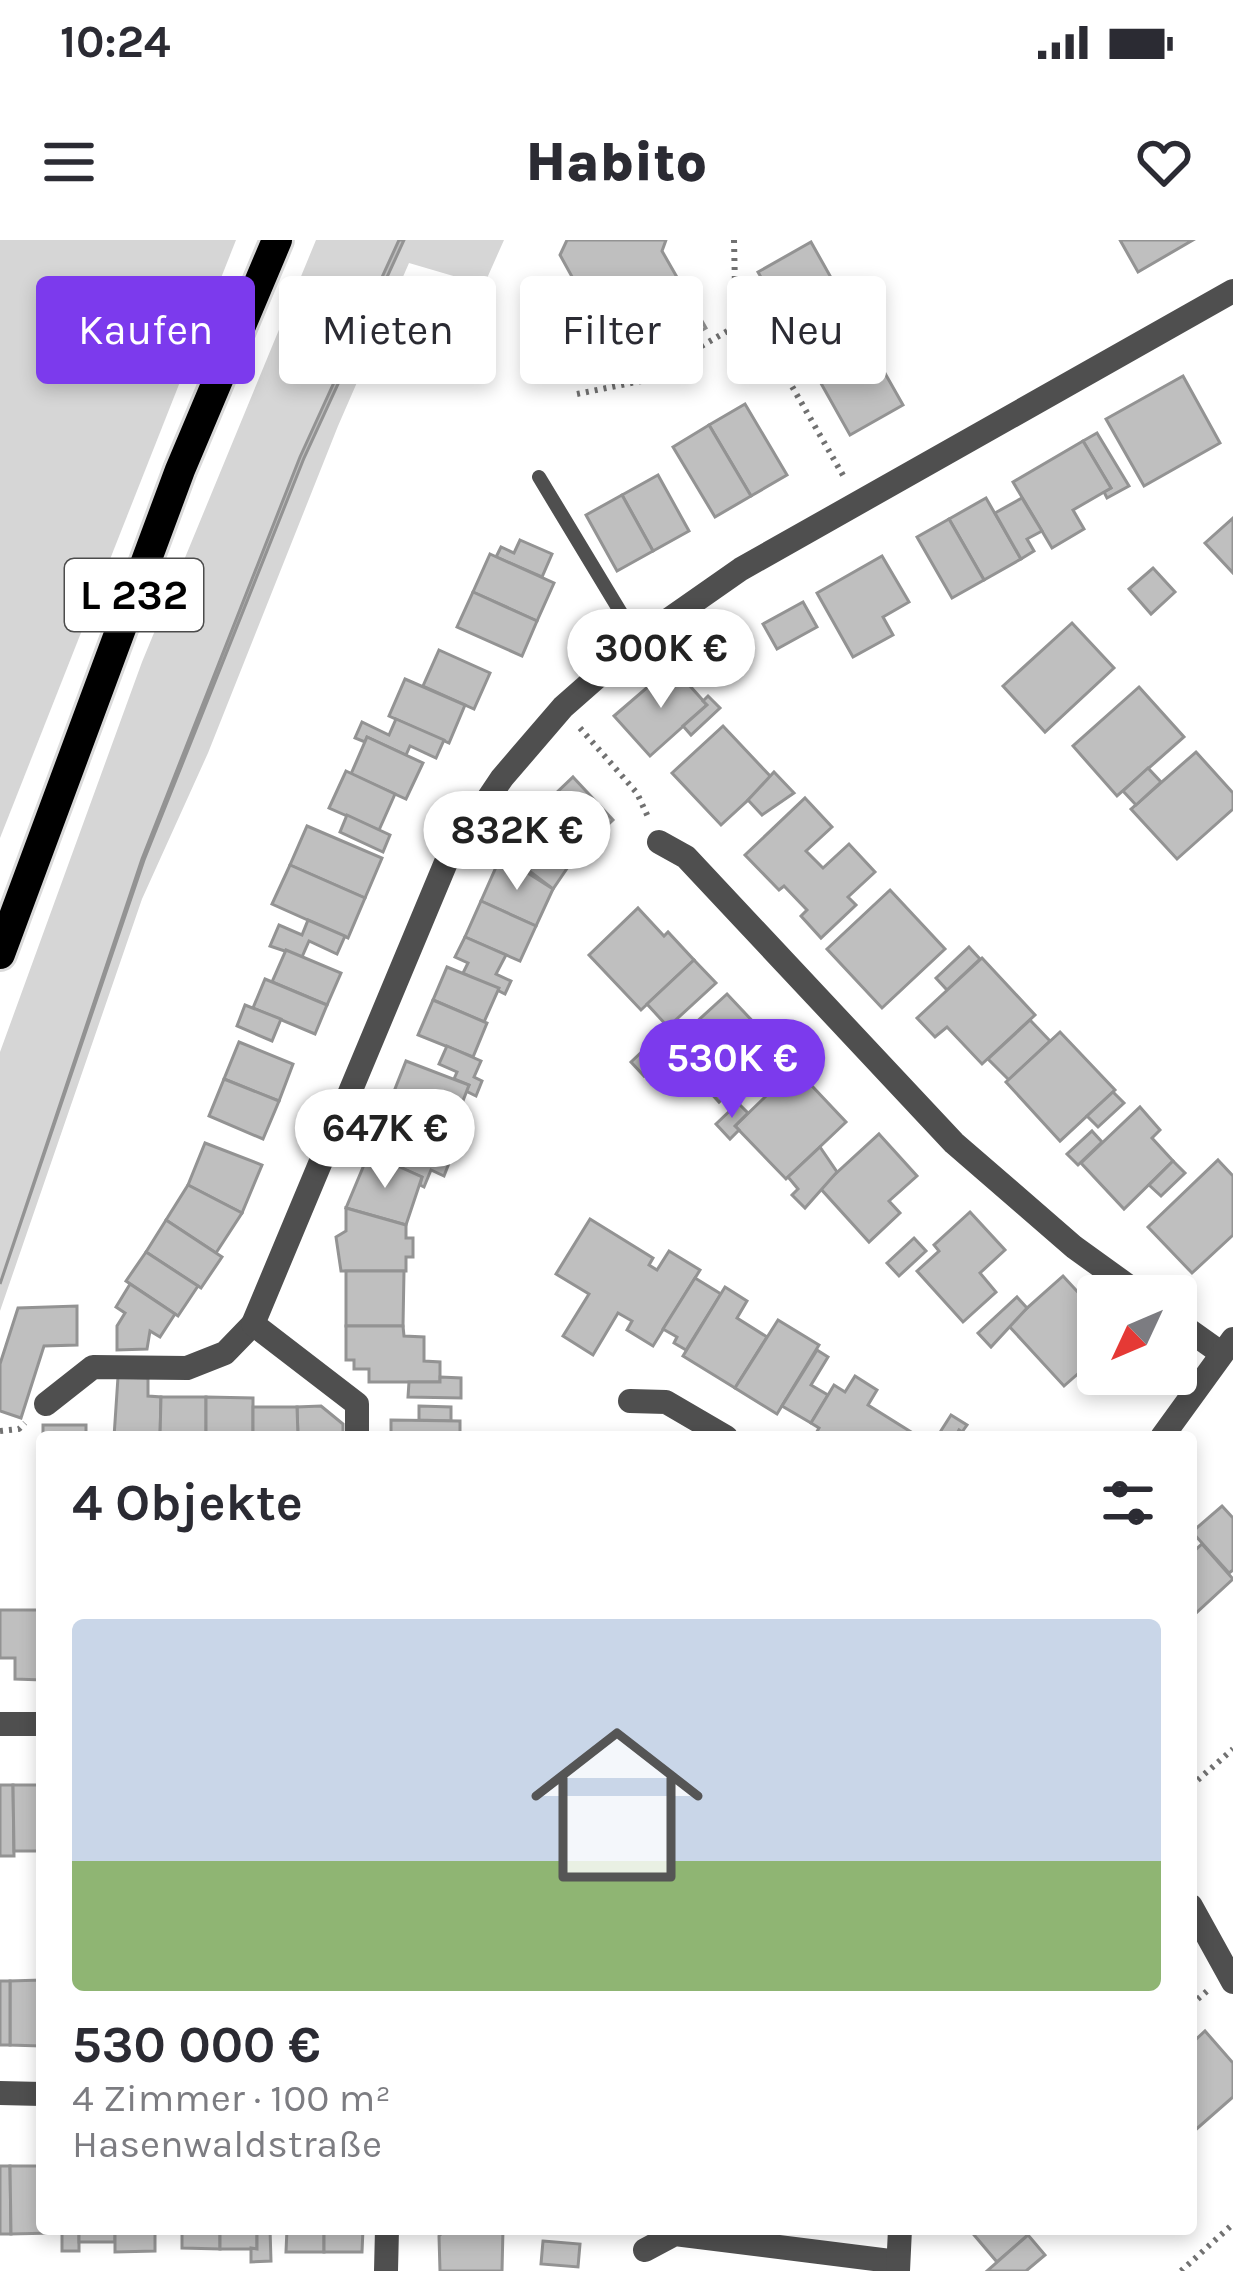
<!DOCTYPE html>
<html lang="de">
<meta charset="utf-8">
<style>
:root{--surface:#fff;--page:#f2f2f3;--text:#2b2b33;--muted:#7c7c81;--accent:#7c3aed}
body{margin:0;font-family:Karla,sans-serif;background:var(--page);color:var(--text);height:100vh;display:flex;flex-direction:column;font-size:45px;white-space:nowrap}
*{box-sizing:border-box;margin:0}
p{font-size:39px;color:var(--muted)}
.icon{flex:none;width:66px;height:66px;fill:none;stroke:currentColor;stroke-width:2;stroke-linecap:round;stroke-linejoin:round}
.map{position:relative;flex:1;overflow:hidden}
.sheet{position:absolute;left:36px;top:1191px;width:1161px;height:804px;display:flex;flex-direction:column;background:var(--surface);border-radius:12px;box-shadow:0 6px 18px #0003}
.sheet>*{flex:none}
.hud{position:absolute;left:36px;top:36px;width:1161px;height:108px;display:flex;gap:24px}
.needle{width:78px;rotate:226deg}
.tools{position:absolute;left:1077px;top:1035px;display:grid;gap:24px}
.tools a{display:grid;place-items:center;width:120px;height:120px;border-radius:12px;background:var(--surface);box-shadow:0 6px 18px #0003;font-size:60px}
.price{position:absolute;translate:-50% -102px;padding:0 27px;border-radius:42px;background:#fff;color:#222;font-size:39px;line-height:78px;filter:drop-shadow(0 3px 6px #0008)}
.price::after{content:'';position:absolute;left:50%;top:72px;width:36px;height:27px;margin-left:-18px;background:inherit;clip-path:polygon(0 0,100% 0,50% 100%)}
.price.current{background:var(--accent);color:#fff}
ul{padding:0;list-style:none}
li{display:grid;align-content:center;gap:24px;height:636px;padding:0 36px}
li span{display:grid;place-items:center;height:372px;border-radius:12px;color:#555}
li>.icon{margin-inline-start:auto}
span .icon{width:216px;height:216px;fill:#fffc;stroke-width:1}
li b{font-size:51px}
h2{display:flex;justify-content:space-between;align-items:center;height:144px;padding:0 36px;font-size:51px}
.pill{padding:0 42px;border-radius:12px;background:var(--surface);box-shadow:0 6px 18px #0003;font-size:42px;line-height:108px}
.pill.current{background:var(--accent);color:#fff}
.status{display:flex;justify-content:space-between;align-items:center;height:84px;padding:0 60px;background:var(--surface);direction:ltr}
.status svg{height:33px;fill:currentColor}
header{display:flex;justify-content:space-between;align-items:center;height:156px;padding:0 36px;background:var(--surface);font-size:54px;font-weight:800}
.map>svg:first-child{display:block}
.green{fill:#d6d6d6}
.building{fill:#bfbfbf;stroke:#939393;stroke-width:3}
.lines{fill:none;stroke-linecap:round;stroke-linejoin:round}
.primary-casing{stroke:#dbdbdb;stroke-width:36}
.path{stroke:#717171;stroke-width:6;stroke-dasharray:3 6;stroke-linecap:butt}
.lane{stroke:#4f4f4f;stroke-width:14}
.street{stroke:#4f4f4f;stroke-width:24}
.primary{stroke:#000;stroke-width:30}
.labels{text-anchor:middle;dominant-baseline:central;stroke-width:9;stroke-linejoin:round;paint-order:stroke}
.shield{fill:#fff;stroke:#4c4c4c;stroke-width:3}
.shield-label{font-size:42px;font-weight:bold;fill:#000}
</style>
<div class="status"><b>10:24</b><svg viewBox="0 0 49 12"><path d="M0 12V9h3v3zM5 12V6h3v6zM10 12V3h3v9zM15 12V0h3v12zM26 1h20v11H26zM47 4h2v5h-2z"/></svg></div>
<header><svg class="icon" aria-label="menu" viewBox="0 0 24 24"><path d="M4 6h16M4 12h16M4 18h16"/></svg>Habito<svg class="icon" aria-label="heart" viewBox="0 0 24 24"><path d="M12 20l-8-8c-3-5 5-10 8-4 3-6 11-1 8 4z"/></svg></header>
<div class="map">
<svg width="1233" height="2031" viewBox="0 0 1233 2031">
<rect width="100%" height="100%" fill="#fff"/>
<g class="green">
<path d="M0,0H236L0,598Z"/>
<path d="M316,0H504L484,45L409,23L338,186L208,513L142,659L0,1071V812L142,422Z"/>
</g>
<g class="building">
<path d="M399,0H404L304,218L144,620L0,1044L142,619L300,217Z"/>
<path d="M567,0H666L662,11L706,88L625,133L560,15Z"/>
<path d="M1120,0H1193L1138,32Z"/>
<path d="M811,2L857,84L804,113L758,32Z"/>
<path d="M857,84L903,165L850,195L804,113Z"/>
<path d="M1183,136L1220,203L1144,246L1106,179Z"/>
<path d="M745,164L787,235L751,256L709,185Z"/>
<path d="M709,185L751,256L715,277L673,207Z"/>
<path d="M1097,193L1129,246L1107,258L1104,252L1111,248L1083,201Z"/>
<path d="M1083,201L1111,248L1073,270L1084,289L1052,308L1013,242Z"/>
<path d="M658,235L689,291L653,311L622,255Z"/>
<path d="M622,255L653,311L617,331L586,275Z"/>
<path d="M986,258L1021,319L984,340L949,279Z"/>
<path d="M1022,258L1042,291L1027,299L1034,311L1021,319L995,273Z"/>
<path d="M1233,278V333L1205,303Z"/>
<path d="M949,279L984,340L952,358L917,297Z"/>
<path d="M520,300L552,314L542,337L496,317L501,307L514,313Z"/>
<path d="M490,314L554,343L537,381L473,352Z"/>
<path d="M882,316L909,362L883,377L893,395L853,417L817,353Z"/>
<path d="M1153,328L1175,352L1151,374L1129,349Z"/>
<path d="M473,352L537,381L522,416L457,387Z"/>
<path d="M803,362L817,387L777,409L763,384Z"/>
<path d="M1072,383L1114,428L1045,492L1003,446Z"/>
<path d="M439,410L490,433L474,469L423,446Z"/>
<path d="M672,426L707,465L650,516L614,476Z"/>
<path d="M405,439L465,465L449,503L389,476Z"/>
<path d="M1139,447L1184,497L1117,556L1073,506Z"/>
<path d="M708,456L720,468L691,495L683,486L707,465L703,461Z"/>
<path d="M396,479L444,500L436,518L410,506L406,515L367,497L365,502L355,498L362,482L389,495Z"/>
<path d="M723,486L772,538L721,585L672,533Z"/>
<path d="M367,497L423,523L406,559L351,534Z"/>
<path d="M1196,512L1233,553V569L1177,619L1131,569Z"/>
<path d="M1148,528L1161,542L1136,565L1123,551Z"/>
<path d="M346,531L395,554L379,590L329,568Z"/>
<path d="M774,532L794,553L762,575L748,560Z"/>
<path d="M573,537L613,580L568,622L528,580Z"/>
<path d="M805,558L832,587L806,611L823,628L849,604L875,632L848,657L856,665L821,698L801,676L807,670L784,646L779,650L745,615Z"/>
<path d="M347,575L390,595L383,612L340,592Z"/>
<path d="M307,586L382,618L365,658L290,625Z"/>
<path d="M550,603L570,624L553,649L528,630L533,619Z"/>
<path d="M501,616L553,649L536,686L481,661Z"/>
<path d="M290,625L365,658L348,698L272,664Z"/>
<path d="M890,650L945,709L882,768L827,709Z"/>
<path d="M481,661L536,686L520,721L465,697Z"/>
<path d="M638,668L664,696L668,692L694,720L641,770L589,715Z"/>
<path d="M308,680L345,696L337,714L309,701L302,717L270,706L279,685L302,695Z"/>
<path d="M465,697L506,715L496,734L511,741L505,754L463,733L468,723L455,717Z"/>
<path d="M969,707L980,719L947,750L936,738Z"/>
<path d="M286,710L341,733L327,765L272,742Z"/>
<path d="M982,718L1035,775L982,824L947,787L935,797L917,778Z"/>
<path d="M694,720L716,743L668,787L647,764Z"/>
<path d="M447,727L499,748L484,782L433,760Z"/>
<path d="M265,739L327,765L315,794L253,768Z"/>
<path d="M727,754L759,788L726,818L744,839L719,862L669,807Z"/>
<path d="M433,760L487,783L473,817L418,795Z"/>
<path d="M245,765L281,779L272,801L237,786Z"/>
<path d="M1030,780L1050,801L1009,840L988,819Z"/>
<path d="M668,787L679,799L644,836L631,822Z"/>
<path d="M1060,792L1115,850L1060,901L1006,842Z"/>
<path d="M239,802L293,824L279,861L224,839Z"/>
<path d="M447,806L481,821L474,837L482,841L476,856L466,851L469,845L454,839L457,832L439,824Z"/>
<path d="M406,821L469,845L456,879L393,854Z"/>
<path d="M795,828L846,882L786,939L735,886Z"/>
<path d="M224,839L279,861L263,899L209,876Z"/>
<path d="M1113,852L1124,863L1098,887L1087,876Z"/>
<path d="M397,855L456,879L442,914L378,888L384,872L390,874Z"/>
<path d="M738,863L748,873L735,886L739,890L730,899L716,884Z"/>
<path d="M1140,867L1160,890L1152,898L1173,921L1124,969L1081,923Z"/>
<path d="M1092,891L1102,902L1078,925L1067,914Z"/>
<path d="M879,894L917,936L889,961L900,973L869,1002L820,948Z"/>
<path d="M205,903L262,925L242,973L188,945Z"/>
<path d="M416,904L451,918L444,936L431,930L424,947L420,945L422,937L395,925L398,917L408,921Z"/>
<path d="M820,907L837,932L805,968L792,955L798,949L788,937Z"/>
<path d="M369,913L422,937L406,985L346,968Z"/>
<path d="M1218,920L1233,936V995L1192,1033L1148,987Z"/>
<path d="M1173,921L1185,933L1161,956L1149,945Z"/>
<path d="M188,945L242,973L216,1013L166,980Z"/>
<path d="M346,968L406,985V998H413V1017H406V1031H341L336,997L346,991Z"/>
<path d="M970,972L1005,1010L980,1033L996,1052L963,1082L917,1031L939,1011L934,1005Z"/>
<path d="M590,979L653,1018L649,1025L657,1030L669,1011L700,1030L653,1106L627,1090L632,1081L618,1073L593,1115L563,1096L589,1054L556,1034Z"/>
<path d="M166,980L222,1017L201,1048L146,1012Z"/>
<path d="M914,998L926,1011L899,1036L887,1023Z"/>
<path d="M146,1012L198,1046L178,1076L126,1041Z"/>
<path d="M346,1031H404L403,1086H346Z"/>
<path d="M1063,1036L1098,1074V1116L1064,1146L1008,1085Z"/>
<path d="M695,1038L721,1054L686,1110L674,1103L677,1097L663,1089Z"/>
<path d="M130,1044L175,1074L160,1097L150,1091L147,1109L117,1110V1086L125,1073L116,1067Z"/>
<path d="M725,1047L747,1061L737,1078L767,1097L735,1148L683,1116Z"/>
<path d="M1017,1057L1027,1068L991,1107L978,1093Z"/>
<path d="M77,1066V1105L44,1106L21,1178L0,1171V1124L18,1068Z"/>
<path d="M778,1080L819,1105L777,1174L735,1148Z"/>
<path d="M346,1086H403L404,1096L424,1097V1121L440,1122V1142H369V1129H354V1120H346Z"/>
<path d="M817,1110L828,1117L811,1145L828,1155L811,1183L782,1166Z"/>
<path d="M855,1136L877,1150L868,1165L919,1197L815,1195L819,1188L811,1183L834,1145L845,1152Z"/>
<path d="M118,1137L148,1138V1156L161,1157L160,1197H114Z"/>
<path d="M440,1137L461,1138V1158L408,1157L409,1142H440Z"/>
<path d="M161,1157H206V1197H160Z"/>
<path d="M206,1157L253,1158V1197H206Z"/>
<path d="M321,1166L343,1184V1197H298L297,1167Z"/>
<path d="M419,1166L451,1167V1181L419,1180Z"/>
<path d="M253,1167H297L298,1197H253Z"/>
<path d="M951,1175L967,1185L962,1192L959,1190L955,1197H937Z"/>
<path d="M391,1180L460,1181V1197H391Z"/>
<rect x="43" y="1185" width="43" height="12"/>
<path d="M1222,1266L1233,1278V1330L1229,1333L1192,1292Z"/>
<path d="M1202,1304L1233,1339L1196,1373L1191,1367V1314Z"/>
<path d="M0,1370H42V1440L15,1439V1418H0Z"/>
<path d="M0,1545H13L14,1616H0Z"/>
<path d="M13,1545H42V1611H14Z"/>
<path d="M41,1740L40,1806L10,1805V1741Z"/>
<rect x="0" y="1741" width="10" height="64"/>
<path d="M1205,1791L1233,1823V1857L1192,1893L1191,1804Z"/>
<path d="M0,1926H10L11,1994H0Z"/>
<path d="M10,1926H42V1989H53V1993L11,1994Z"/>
<path d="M53,1989H79V2011H62V1993H53Z"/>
<rect x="79" y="1989" width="36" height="13"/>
<path d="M115,1989H155V2011L115,2012Z"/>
<path d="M182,1989H220V2009L182,2008Z"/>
<rect x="220" y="1989" width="37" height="20"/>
<path d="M257,1989H270L271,2021L251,2022V2008L257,2009Z"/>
<path d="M287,1989H324V2012H286Z"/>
<path d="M324,1989H363L362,2012H324Z"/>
<path d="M446,1989H503L502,2031H440L439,1996Z"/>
<path d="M969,1989H1022L1028,1995L997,2022Z"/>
<path d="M1028,1995L1045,2015L1026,2031H987Z"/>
<path d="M543,2001L580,2004L578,2027L541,2024Z"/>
</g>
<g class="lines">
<g class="primary-casing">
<path id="primary" d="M0,714L180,230L277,0"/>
</g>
<g class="path">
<path d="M734,0L735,47L844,237"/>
<path d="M577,154L641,141L750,78"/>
<path d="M580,488L637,553L648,577"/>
<path d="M0,1191L19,1189L25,1183"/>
<path d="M1191,1546L1233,1509"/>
<path d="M1191,1765L1207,1751"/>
<path d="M1181,2031L1233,1984"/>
</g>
<path class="lane" d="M539,237L638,401"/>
<g class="street">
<path d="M659,602L686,617L954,903L1074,1007L1142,1056"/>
<path d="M1176,1081L1221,1113"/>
<path d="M630,1161L666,1162L726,1197"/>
<path d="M46,1164L93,1127L187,1128L225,1113L253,1084"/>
<path d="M357,1197V1164L253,1084L447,620L502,538L563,467L638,401L741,329L1233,51"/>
<path d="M1162,1197L1233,1099"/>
<path d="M0,1484H42"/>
<path d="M1191,1666L1233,1742"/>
<path d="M0,1853L42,1854"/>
<path d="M645,2010L675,1994L898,2022"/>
<path d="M386,2031L387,1989"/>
<path d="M898,2031L900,1989"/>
</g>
<use href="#primary" class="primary"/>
</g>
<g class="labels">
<rect class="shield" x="65" y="319" width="138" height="72" rx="9"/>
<g class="shield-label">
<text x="134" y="355">L 232</text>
</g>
</g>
</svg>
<div class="tools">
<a><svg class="needle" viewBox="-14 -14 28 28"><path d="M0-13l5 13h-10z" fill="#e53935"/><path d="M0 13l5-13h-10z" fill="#7c7c81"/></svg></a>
</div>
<b class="price" style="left:661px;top:471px">300K €</b>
<b class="price" style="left:517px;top:653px">832K €</b>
<b class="price current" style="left:732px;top:881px">530K €</b>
<b class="price" style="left:385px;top:951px">647K €</b>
<div class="hud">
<a class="pill current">Kaufen</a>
<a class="pill">Mieten</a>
<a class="pill">Filter</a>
<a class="pill">Neu</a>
</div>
<section class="sheet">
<h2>4 Objekte<svg class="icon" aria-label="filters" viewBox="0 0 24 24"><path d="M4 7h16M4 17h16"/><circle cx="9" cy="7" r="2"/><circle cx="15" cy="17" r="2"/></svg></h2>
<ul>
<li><span style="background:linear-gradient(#c9d6e8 65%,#8fb573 0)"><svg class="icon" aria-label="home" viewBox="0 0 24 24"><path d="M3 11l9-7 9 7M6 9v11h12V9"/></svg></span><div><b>530 000 €</b><p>4 Zimmer · 100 m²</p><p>Hasenwaldstraße</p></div></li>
</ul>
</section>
</div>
